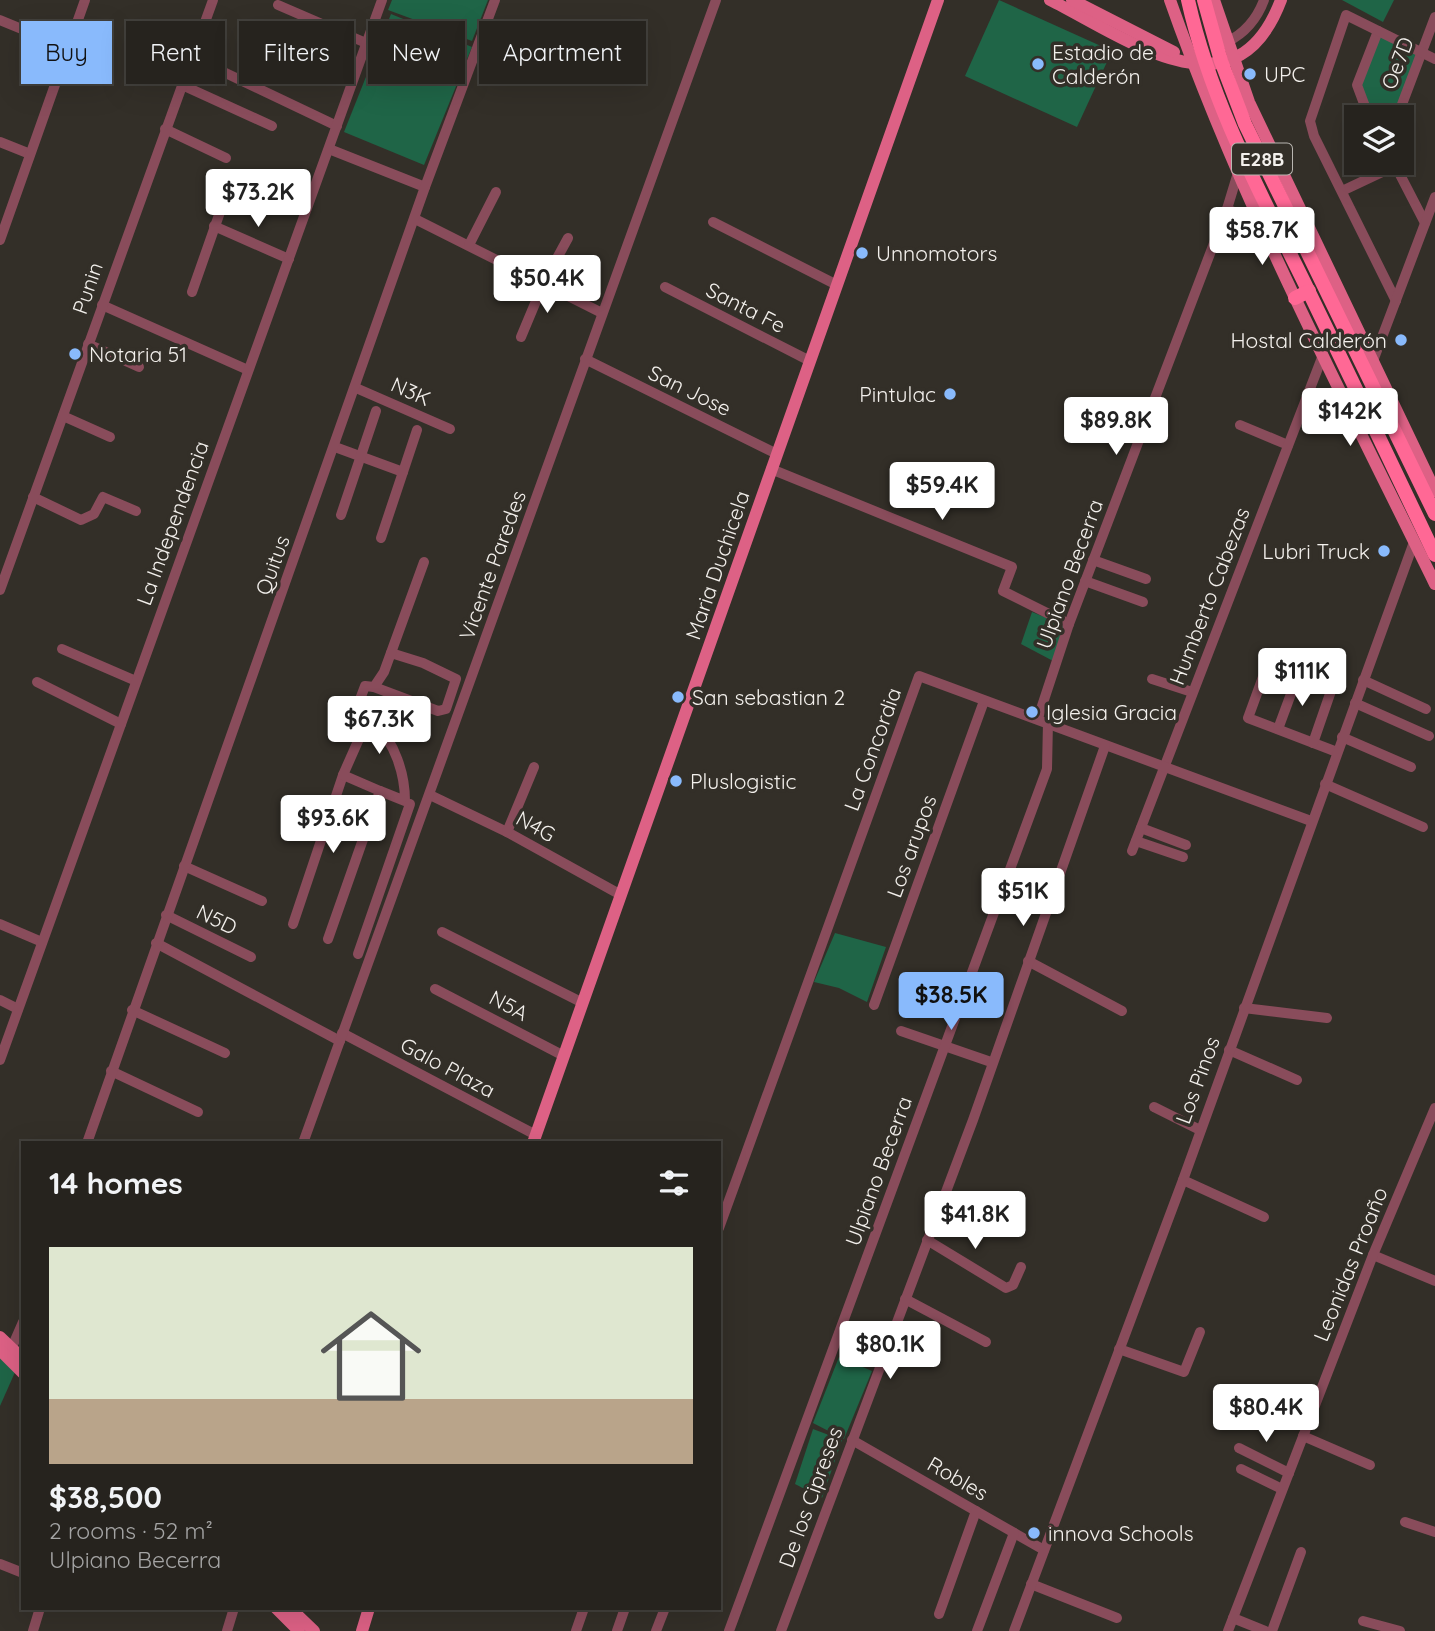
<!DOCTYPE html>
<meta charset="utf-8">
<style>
:root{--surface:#26231e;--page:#322f2b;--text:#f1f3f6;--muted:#a4a4a4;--line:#42403c;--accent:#89bafc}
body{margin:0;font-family:Quicksand,sans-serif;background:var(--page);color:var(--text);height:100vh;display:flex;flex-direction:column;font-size:26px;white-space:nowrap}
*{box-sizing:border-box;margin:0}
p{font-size:23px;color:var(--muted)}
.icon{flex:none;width:38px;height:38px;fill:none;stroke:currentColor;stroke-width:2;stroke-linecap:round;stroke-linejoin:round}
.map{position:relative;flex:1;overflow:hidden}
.drawer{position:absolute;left:21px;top:1141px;width:700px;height:469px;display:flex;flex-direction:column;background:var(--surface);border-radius:0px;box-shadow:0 7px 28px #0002,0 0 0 2px var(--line)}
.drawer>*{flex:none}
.hud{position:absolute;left:21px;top:21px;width:700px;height:63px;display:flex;gap:14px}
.controls{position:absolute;left:1344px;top:105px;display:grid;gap:14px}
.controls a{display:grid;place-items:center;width:70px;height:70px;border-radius:0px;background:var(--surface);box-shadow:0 7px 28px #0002,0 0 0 2px var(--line);font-size:35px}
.price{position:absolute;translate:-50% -60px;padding:0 16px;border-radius:7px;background:#fff;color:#222;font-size:23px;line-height:46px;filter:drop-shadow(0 2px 4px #0008)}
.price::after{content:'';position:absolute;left:50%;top:42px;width:21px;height:16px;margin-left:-10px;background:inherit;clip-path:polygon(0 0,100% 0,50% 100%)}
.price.active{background:var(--accent);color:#111}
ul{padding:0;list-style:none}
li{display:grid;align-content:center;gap:14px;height:371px;padding:0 28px}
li+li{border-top:2px solid var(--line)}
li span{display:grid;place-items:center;height:217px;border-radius:0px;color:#555}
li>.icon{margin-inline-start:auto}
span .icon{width:126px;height:126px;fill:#fffc;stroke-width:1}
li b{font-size:30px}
h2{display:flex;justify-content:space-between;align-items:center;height:84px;padding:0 28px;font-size:30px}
.tag{padding:0 24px;border-radius:0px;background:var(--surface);box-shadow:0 7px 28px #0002,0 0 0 2px var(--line);font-size:24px;line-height:63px}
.tag.active{background:var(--accent);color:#111}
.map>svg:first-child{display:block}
.green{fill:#1f6547}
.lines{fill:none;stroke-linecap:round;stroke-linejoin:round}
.minor{stroke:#894c5b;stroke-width:10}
.major{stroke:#dd6185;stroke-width:12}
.highway{stroke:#ff6895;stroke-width:14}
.poi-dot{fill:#89bafc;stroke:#332f28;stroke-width:2.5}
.labels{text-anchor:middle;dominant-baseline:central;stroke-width:7;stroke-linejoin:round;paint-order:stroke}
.shield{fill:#332f28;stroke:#b9b6b1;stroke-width:2}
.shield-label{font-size:19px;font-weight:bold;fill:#f3f0ec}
.poi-label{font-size:21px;fill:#f3f0ec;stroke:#332f28;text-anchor:start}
.street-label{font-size:21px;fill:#f3f0ec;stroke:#332f28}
</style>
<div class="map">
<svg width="1435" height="1631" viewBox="0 0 1435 1631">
<rect width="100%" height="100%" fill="#332f28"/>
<g class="green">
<path d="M392,0H488L472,41L388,10Z"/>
<path d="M999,0L1112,51L1077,127L965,76Z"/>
<path d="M1342,0H1394L1383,22Z"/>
<path d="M391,14L472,47L424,165L344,132Z"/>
<path d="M1380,35L1419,54C1409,78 1403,117 1372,117L1359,84Z"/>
<path d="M1032,612L1067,626L1055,662L1021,644Z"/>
<path d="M835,933L886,947L867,1002L839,988L814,982Z"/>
<path d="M849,1341L876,1353L871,1366L844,1354Z"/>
<path d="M0,1354L16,1370L0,1406Z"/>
<path d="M839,1357L872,1371L844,1439L813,1423Z"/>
<path d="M813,1429L842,1440L822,1498L795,1484Z"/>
</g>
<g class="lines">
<g class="minor">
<path d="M278,5L366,43"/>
<path d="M0,20L68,48"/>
<path d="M1227,42C1245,33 1257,19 1264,0"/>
<path d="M192,57L337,126"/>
<path d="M182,85L272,126"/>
<path d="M1369,117L1357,85L1378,31"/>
<path d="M1388,117L1401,107L1435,17"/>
<path d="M165,129L226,158"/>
<path d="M0,142L30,154"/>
<path d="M329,149L425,187"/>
<path d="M1394,163L1425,223"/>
<path d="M1342,191L1395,166"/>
<path d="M1227,209L1258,222"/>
<path d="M415,219L602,313"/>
<path d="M713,222L837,285"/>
<path d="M214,226L289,259"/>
<path d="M0,240L85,0"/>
<path d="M469,245L496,192"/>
<path d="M665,287L810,361"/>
<path d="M192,292L226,195"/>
<path d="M1396,301L1314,136L1310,121L1346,15L1435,59"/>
<path d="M102,305L248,370"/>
<path d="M521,337L544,282L568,238"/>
<path d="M88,344L139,367"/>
<path d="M585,359L777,454"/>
<path d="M1373,361L1435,197"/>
<path d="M356,388L450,429"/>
<path d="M63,416L110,437"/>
<path d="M1240,425L1288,445"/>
<path d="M335,447L403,472"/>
<path d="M771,469L1012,567L1003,591L1069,624"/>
<path d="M33,497L81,520L94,514L103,497L136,511"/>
<path d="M341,515L376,411"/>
<path d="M381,538L417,430"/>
<path d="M1093,560L1146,579"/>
<path d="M1085,581L1143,602"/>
<path d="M0,590L213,0"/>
<path d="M62,649L136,681"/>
<path d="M1302,677L1267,666L1248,718L1337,752"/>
<path d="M1152,679L1192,692"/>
<path d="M1363,680L1426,709"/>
<path d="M37,682L121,724"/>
<path d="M374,687L438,711L446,709L456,679L423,663L391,653"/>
<path d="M1355,703L1429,736"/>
<path d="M1038,718L1069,624L1227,209L1237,176"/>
<path d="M366,723L374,724C395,741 405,775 405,801L380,791"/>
<path d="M1278,729L1298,675"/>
<path d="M1342,737L1411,767"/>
<path d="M1313,743L1331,691"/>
<path d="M1325,784L1423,827"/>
<path d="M430,795L507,832L621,895"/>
<path d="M1141,828L1186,845"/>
<path d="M507,832L534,767"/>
<path d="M1136,841L1183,857"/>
<path d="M1132,851L1323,355"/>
<path d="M184,866L262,901"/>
<path d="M166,915L251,957"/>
<path d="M0,924L42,942"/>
<path d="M293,924L343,775"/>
<path d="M442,932L583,1003"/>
<path d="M328,939L380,791L343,775L366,723L359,718L356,710L365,686L374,687L384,672L424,562"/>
<path d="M156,943L340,1041"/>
<path d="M358,954L410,804"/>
<path d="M1028,961L1122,1011"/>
<path d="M435,989L564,1056"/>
<path d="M0,1000L18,1009"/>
<path d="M874,1005L984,701"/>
<path d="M1244,1008L1327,1018"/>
<path d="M132,1010L225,1053"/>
<path d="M901,1031L991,1062"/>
<path d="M342,1033L536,1135"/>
<path d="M1229,1050L1297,1080"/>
<path d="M0,1060L382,0"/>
<path d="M111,1071L198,1112"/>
<path d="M1154,1107L1200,1130"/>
<path d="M87,1143L425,187L495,0"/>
<path d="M303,1143L716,0"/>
<path d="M1183,1180L1264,1217"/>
<path d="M719,1228L919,676L1311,821"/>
<path d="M927,1240L1006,1288L1013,1285L1021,1267"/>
<path d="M1373,1255L1435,1281"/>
<path d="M905,1299L986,1342"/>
<path d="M1119,1349L1184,1372L1200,1332"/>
<path d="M9,1354L23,1322"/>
<path d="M1303,1436L1370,1465"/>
<path d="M852,1440L1044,1550"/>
<path d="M1239,1448L1289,1473"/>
<path d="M1241,1469L1282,1489"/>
<path d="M1405,1522L1435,1532"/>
<path d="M0,1564L23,1573"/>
<path d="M1031,1584L1117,1618"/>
<path d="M939,1614L976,1511"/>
<path d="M1233,1618L1265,1631"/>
<path d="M1363,1621L1400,1631"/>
<path d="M33,1631L40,1608"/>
<path d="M227,1631L234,1608"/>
<path d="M576,1631L584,1608"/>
<path d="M617,1631L625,1608"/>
<path d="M656,1631L665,1608"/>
<path d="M729,1631L1047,769L1048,722"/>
<path d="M781,1631L973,1120L1105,746"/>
<path d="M977,1631L1014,1533"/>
<path d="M1014,1631L1183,1180L1414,542"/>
<path d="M1228,1631L1373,1255L1435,1108"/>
<path d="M1272,1631L1301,1552"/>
</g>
<g class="major">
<path d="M1050,0C1128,39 1235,122 1281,0"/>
<path d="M1072,0L1174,52"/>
<path d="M1170,0C1241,202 1341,392 1435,584"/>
<path d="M1214,0L1249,102L1435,491"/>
<path d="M533,1143L938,0"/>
<path d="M0,1337L23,1359"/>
<path d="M0,1350L23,1373"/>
<path d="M276,1608L299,1631"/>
<path d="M290,1608L314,1631"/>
<path d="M362,1631L369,1608"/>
</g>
<g class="highway">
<path d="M1188,0C1211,103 1262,196 1308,290C1351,378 1393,467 1435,555"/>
<path d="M1204,0L1221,61L1245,124L1435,514"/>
<path d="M1295,298L1309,291"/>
</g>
</g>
<g class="poi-dot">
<circle cx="1038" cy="64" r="7"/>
<circle cx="1250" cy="74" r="7"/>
<circle cx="862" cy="253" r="7"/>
<circle cx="1401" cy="340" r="7"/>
<circle cx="75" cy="354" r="7"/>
<circle cx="950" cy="394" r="7"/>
<circle cx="1384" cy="551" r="7"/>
<circle cx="678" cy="697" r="7"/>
<circle cx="1032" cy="712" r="7"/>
<circle cx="676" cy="781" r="7"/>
<circle cx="1034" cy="1533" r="7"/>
</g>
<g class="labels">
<rect class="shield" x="1232" y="143.5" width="60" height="31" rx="5"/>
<g class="shield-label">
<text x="1262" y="159">E28B</text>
</g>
<g class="poi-label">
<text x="1052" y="52">Estadio de<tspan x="1052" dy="24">Calderón</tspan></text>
<text x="1264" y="74">UPC</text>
<text x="876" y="253">Unnomotors</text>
<text x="1387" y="340" text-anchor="end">Hostal Calderón</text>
<text x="89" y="354">Notaria 51</text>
<text x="936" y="394" text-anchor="end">Pintulac</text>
<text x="1370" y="551" text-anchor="end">Lubri Truck</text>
<text x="692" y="697">San sebastian 2</text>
<text x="1046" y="712">Iglesia Gracia</text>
<text x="690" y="781">Pluslogistic</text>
<text x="1048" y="1533">innova Schools</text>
</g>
<g class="street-label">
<text transform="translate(1397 63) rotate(-69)">Oe7D</text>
<text transform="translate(87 288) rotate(-71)">Punin</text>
<text transform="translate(746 307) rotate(27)">Santa Fe</text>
<text transform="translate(690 390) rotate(26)">San Jose</text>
<text transform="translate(411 391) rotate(24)">N3K</text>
<text transform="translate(172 523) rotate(-70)">La Independencia</text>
<text transform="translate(272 565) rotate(-70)">Quitus</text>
<text transform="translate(492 565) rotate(-70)">Vicente Paredes</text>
<text transform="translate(717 565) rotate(-71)">Maria Duchicela</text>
<text transform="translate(1069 574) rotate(-70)">Ulpiano Becerra</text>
<text transform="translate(1209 596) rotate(-69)">Humberto Cabezas</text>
<text transform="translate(872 749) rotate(-70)">La Concordia</text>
<text transform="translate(536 826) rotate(29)">N4G</text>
<text transform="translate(911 846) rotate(-70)">Los arupos</text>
<text transform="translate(217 919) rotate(26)">N5D</text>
<text transform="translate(509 1005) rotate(28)">N5A</text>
<text transform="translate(448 1067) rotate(28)">Galo Plaza</text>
<text transform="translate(1197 1080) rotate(-70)">Los Pinos</text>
<text transform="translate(878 1171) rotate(-70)">Ulpiano Becerra</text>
<text transform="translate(1350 1264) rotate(-68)">Leonidas Proaño</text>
<text transform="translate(958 1478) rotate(30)">Robles</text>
<text transform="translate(810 1497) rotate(-70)">De los Cipreses</text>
</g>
</g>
</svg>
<div class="controls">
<a><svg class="icon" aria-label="layers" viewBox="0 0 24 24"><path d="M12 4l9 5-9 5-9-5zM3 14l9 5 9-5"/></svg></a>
</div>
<b class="price" style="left:258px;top:229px">$73.2K</b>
<b class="price" style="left:1262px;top:267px">$58.7K</b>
<b class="price" style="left:547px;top:315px">$50.4K</b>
<b class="price" style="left:1350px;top:448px">$142K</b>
<b class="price" style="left:1116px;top:457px">$89.8K</b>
<b class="price" style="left:942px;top:522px">$59.4K</b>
<b class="price" style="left:1302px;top:708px">$111K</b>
<b class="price" style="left:379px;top:756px">$67.3K</b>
<b class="price" style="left:333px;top:855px">$93.6K</b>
<b class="price" style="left:1023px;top:928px">$51K</b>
<b class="price active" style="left:951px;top:1032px">$38.5K</b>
<b class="price" style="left:975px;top:1251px">$41.8K</b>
<b class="price" style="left:890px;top:1381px">$80.1K</b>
<b class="price" style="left:1266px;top:1444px">$80.4K</b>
<div class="hud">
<a class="tag active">Buy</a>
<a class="tag">Rent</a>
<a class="tag">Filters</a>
<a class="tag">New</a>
<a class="tag">Apartment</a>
</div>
<section class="drawer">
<h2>14 homes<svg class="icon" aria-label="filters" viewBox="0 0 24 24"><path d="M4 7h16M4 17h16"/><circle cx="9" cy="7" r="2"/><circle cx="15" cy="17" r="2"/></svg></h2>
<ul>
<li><span style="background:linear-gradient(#dfe7d0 70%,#b9a48a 0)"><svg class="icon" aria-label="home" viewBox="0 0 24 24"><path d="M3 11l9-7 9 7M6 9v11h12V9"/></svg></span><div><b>$38,500</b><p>2 rooms · 52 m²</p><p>Ulpiano Becerra</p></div></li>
</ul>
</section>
</div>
